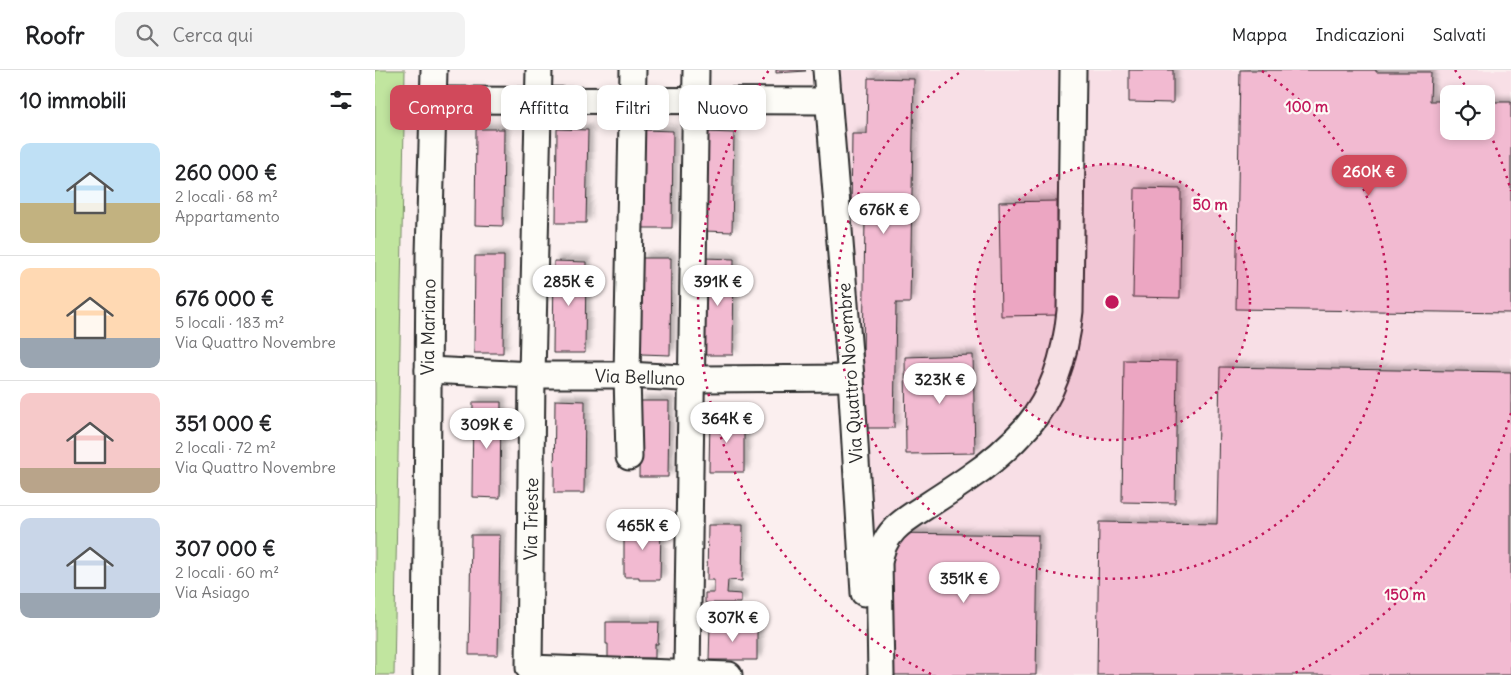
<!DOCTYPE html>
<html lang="it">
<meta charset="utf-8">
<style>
:root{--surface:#fff;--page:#f2f2f2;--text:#202124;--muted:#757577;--line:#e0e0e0;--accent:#d1495b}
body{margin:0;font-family:Delius,sans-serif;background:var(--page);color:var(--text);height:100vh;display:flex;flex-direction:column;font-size:19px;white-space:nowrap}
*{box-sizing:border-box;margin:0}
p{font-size:16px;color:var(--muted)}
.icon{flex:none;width:28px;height:28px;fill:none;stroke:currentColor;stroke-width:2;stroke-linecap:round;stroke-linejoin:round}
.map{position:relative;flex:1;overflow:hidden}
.details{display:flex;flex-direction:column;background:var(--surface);width:375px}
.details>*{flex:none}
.hud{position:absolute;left:15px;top:15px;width:475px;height:45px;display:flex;gap:10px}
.fabs{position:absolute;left:1065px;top:15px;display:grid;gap:10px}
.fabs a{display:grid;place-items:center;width:55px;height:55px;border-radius:10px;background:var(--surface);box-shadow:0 2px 8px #0003;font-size:25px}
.price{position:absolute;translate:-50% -42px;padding:0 11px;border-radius:18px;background:#fff;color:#222;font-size:16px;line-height:32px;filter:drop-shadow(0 1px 2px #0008)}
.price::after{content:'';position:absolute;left:50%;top:30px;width:15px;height:11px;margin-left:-8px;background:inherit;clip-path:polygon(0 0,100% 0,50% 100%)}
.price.selected{background:var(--accent);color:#fff}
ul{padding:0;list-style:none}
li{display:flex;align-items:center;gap:15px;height:125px;padding:0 20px}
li+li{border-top:1px solid var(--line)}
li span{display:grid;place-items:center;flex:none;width:140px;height:100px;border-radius:10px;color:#555}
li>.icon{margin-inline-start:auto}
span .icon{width:60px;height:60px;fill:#fffc;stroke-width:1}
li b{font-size:21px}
h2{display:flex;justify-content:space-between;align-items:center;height:60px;padding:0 20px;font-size:21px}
.tag{padding:0 18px;border-radius:10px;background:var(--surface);box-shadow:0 2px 8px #0003;font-size:18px;line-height:45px}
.tag.selected{background:var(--accent);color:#fff}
header{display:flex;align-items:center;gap:30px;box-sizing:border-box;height:70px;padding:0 25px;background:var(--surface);border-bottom:1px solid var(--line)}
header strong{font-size:24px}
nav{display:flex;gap:28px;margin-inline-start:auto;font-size:18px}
.search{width:350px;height:45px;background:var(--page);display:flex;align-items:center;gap:12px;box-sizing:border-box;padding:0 18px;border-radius:10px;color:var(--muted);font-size:19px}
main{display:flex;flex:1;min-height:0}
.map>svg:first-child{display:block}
.built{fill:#f8dfe6;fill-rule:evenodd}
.green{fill:#c1e59f;stroke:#768865}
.building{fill:#f2bad1;stroke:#2b2b2b;filter:url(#shadow)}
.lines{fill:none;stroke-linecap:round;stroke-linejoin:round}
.minor-casing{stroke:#2b2b2b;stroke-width:29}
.minor{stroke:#fdfcf7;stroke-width:25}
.ring{fill:none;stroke:#c2185b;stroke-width:2.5;stroke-dasharray:2.5 5}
.labels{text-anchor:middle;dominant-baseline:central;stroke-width:4.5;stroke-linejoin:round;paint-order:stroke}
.street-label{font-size:18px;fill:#2b2b2b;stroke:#fdfcf7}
.centre{fill:#c2185b;stroke:#fdfcf7;stroke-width:2.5}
.ring-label{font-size:15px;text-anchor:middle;font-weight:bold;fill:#c2185b;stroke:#fdfcf7;stroke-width:4.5;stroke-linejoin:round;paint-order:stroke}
</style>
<header>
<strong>Roofr</strong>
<div class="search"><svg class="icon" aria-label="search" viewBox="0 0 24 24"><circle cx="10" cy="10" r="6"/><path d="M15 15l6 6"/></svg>Cerca qui</div>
<nav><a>Mappa</a><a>Indicazioni</a><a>Salvati</a></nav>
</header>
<main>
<section class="details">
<h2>10 immobili<svg class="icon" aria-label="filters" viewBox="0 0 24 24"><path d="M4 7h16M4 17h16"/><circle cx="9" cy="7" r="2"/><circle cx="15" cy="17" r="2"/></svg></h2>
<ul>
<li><span style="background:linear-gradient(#bfe0f5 60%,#c2b280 0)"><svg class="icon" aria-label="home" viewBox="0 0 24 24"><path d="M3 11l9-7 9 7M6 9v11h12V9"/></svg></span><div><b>260 000 €</b><p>2 locali · 68 m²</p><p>Appartamento</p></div></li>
<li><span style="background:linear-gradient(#ffd9b3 70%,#9aa5b1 0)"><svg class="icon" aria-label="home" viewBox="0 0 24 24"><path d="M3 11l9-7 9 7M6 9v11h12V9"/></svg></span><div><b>676 000 €</b><p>5 locali · 183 m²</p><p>Via Quattro Novembre</p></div></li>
<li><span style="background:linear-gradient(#f6c9c9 75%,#b9a48a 0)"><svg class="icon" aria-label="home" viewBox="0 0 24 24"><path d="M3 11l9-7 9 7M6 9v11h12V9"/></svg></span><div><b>351 000 €</b><p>2 locali · 72 m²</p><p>Via Quattro Novembre</p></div></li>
<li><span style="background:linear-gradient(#c9d6e8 75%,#9aa5b1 0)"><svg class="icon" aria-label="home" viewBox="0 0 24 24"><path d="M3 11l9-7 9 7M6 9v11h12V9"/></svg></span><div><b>307 000 €</b><p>2 locali · 60 m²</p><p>Via Asiago</p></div></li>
</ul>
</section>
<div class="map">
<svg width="1136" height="605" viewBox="0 0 1136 605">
<defs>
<filter id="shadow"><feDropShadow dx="4.5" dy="-4.5" stdDeviation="2.5" flood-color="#0004"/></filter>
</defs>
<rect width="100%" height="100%" fill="#fbefef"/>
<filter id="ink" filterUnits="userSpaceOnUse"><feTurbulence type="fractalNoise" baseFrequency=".02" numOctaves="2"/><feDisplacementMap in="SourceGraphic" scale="10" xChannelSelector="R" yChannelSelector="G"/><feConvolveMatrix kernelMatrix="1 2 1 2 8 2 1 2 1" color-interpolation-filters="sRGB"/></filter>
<g filter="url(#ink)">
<path class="built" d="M461,0H1136V605H501ZM1074,24H1111V61H1074Z"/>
<path class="green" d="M0,0H30L19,605H0Z"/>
<g class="building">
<path d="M401,0H430L431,1L401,3Z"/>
<path d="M754,0H798V33L754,32Z"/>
<path d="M865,0H1001V2H1056L1055,31H1074V61H1111V32H1136V243L861,239Z"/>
<path d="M493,8L539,9L535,233H521L519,358H487L490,148L476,147L477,64H492Z"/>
<path d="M101,59H129L128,156L100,155Z"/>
<path d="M182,59L213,60L211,153H181Z"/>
<path d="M269,60L298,61L297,158H268Z"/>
<path d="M330,62L359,63L357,162L329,161Z"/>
<path d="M760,118L806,119L805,228L758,227Z"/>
<path d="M682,131L683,245L626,246L624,132Z"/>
<path d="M100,186H129L128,283H99Z"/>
<path d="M267,188H296L295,285L266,284Z"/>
<path d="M329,188L359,189L358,285H328Z"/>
<path d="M179,191L211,192L210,283H178Z"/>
<path d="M598,285L600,383L531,384L530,287Z"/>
<path d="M749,290L802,291L800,433L747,432Z"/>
<path d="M845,297L1136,302V605H722L724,452L842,454Z"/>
<path d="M180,330L210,331L209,423H179Z"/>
<path d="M265,331H294L293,407H264Z"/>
<path d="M98,332H126L125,428L97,427Z"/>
<path d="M335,346H369V402H334Z"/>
<path d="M264,453H286L285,510H264V507H249V456H264Z"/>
<path d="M333,455H368L367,511L353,510L352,523L366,524V533H330V523H339V510H332Z"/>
<path d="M518,463L663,465L661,605H516Z"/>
<path d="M96,465H125L123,585H94Z"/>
<path d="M231,552H284L283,574H280V588H233V574H231Z"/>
<path d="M335,555H382V590H334Z"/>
</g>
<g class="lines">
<g class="minor-casing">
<g id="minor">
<path d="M164,0L157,305L154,598L354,605"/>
<path d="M451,0L476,308L489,523"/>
<path d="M58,30L453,31"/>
<path d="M53,300L157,305H252L326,309L476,308"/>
<path d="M254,387L252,305L258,0"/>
<path d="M312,602L321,0"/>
<path d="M51,605L54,184L59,0"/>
<path d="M506,605L504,493C508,461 529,450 553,435C567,426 581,417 595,407C616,393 635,376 652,357C680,324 691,282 695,241L698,0"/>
</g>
</g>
<use href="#minor" class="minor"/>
</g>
</g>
<circle cx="737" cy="232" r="138" fill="#c2185b" fill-opacity=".12"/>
<g class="ring">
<circle cx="737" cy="232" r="138"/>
<path d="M887 1A276 276 0 1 1 587 1"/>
<path d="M1136 343A414 414 0 0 1 918 604M556 604A414 414 0 0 1 394 0M1080 0A414 414 0 0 1 1094 22M1112 57A414 414 0 0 1 1136 121"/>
</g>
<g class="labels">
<g class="street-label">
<text transform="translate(53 257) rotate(-89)">Via Mariano</text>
<text transform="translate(475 303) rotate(-94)">Via Quattro Novembre</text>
<text transform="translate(265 307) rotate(2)">Via Belluno</text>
<text transform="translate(156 449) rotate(-89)">Via Trieste</text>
</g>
</g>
<circle cx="737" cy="232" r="8" class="centre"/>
<g class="ring-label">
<text x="932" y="42">100 m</text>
<text x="835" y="140">50 m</text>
<text x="1030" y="530">150 m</text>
</g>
</svg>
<div class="fabs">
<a><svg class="icon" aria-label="locate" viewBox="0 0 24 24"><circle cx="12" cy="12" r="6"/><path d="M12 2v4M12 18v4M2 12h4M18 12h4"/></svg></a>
</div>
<b class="price selected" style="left:994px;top:127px">260K €</b>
<b class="price" style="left:509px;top:165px">676K €</b>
<b class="price" style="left:194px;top:237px">285K €</b>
<b class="price" style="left:343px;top:237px">391K €</b>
<b class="price" style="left:565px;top:335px">323K €</b>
<b class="price" style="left:352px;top:374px">364K €</b>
<b class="price" style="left:112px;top:380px">309K €</b>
<b class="price" style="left:268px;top:481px">465K €</b>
<b class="price" style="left:589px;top:534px">351K €</b>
<b class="price" style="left:358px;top:573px">307K €</b>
<div class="hud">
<a class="tag selected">Compra</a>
<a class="tag">Affitta</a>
<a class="tag">Filtri</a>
<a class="tag">Nuovo</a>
</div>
</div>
</main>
